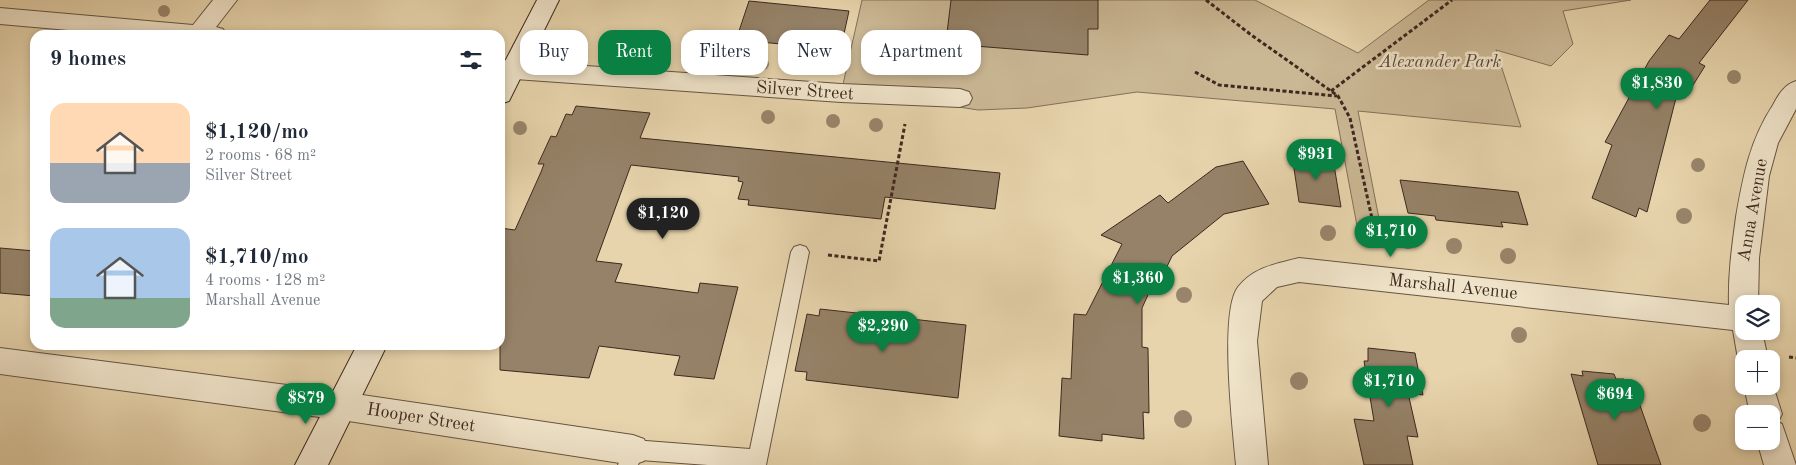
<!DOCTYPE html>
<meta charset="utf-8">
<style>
:root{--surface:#fff;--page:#f2f2f3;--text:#1f2937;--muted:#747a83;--accent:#0b8043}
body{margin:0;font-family:"Old Standard TT",serif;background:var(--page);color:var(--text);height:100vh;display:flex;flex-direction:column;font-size:19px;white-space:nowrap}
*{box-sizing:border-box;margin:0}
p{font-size:16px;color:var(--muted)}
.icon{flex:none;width:28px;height:28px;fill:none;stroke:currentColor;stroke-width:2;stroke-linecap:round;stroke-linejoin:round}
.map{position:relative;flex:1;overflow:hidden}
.sheet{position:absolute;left:30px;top:30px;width:475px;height:320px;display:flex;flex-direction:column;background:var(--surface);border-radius:15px;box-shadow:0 2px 8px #0003}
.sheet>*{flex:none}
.banner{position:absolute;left:520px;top:30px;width:475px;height:45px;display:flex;gap:10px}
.tools{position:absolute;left:1735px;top:295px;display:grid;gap:10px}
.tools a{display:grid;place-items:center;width:45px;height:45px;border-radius:10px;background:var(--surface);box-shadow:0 2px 8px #0003;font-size:25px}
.price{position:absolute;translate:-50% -42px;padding:0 11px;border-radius:18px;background:var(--accent);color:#fff;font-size:16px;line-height:32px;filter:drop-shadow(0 1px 2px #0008)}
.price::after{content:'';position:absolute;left:50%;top:30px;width:15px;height:11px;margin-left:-8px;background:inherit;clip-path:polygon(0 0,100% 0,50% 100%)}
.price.current{background:#222;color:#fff}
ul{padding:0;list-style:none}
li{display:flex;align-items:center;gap:15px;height:125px;padding:0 20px}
li span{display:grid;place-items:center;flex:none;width:140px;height:100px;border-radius:15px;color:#555}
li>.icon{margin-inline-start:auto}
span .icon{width:60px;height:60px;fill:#fffc;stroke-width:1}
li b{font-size:21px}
h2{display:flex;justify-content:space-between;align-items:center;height:60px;padding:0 20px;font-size:21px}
.tag{padding:0 18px;border-radius:15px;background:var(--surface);box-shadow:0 2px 8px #0003;font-size:18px;line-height:45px}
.tag.current{background:var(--accent);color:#fff}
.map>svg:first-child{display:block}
.green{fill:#cab794;stroke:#83705a}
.building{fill:#958268;stroke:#3c291f}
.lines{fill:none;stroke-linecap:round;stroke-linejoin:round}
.lane-casing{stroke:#675442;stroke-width:2}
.street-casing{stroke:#675442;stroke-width:2}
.secondary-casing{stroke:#3c291f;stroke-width:2}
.path{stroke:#3c291f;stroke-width:3;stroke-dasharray:4 2.5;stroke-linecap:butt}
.lane{fill:#efe3c9;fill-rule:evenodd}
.street{fill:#efe3c9;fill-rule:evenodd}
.secondary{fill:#efe3c9;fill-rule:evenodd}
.tree{fill:#98856b}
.labels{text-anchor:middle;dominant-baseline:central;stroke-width:5;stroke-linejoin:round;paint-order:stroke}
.park-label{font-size:18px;font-style:italic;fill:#584536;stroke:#efe3c9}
.street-label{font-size:18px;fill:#3c291f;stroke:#efe3c9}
</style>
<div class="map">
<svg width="1796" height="465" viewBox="0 0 1796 465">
<rect width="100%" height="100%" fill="#e7d4ac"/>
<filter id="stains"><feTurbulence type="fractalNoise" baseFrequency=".004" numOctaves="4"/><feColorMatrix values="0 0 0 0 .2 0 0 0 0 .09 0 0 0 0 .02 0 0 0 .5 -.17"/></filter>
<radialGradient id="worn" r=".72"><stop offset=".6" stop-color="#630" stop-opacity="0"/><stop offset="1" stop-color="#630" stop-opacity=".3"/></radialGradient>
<path class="green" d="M862,0H1255L1358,53L1429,0H1631L1563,11L1573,44L1551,66L1496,50L1521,127L1358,111L1382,234L1358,231L1335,109L1137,92L1027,108L978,110L883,95L841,93Z"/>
<g class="building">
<path d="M951,0H1098V29H1088V55L962,45L963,34L947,33Z"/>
<path d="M1710,0H1748L1699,63L1705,66L1685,98L1677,94L1647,212L1639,208L1636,217L1592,198L1612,145L1605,142L1649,61L1669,35L1679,39Z"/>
<path d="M749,1L849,11L840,52L792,48L793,45L736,40Z"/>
<path d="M576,106L650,113L640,138L1000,173L995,209L885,197L881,219L748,205L749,200L738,199L743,182L738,181L739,177L631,165L596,261L622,264L615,282L698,293L700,283L738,287L714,379L674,375L680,356L599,346L589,378L500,370V228L515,230L541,172L544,164H538L551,136L556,137L566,114L572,115Z"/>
<path d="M1292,155L1333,159L1341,207L1299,202Z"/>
<path d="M1243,161L1269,204L1224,214L1172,256L1163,275L1158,273L1142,308V347L1148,348L1149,413L1143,412L1144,439L1102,434V441L1059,436L1062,378L1071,379L1074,314L1086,315L1122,244L1101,235L1160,195L1168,203L1216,167Z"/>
<path d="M1400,180L1518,192L1528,225L1501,222L1503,227L1436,220L1435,216L1408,213Z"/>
<path d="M0,248L35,251V296L0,293Z"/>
<path d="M820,309L966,325L958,398L806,380L807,372L795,371L807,314L819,316Z"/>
<path d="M1368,348L1415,353L1423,395L1408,393L1418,437L1407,436L1413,465H1364L1354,419L1374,421L1364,361H1368Z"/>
<path d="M1582,371L1614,374L1616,379H1624L1626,385L1630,386L1634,394H1636L1661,465H1598L1571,374L1583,376Z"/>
</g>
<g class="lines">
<g class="lane-casing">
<path id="lane" d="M800,245L806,247L809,252L766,465H708L640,460L638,465H618L626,443L633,440L750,449L791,252L794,247Z"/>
</g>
<g class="street-casing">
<g id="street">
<path d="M213,0H237L216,27L223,29L227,35H125L0,24V8L193,25Z"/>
<path d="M500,60L841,84L960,89L969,92L972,98L969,104L960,107L841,102L500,78Z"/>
<path d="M1796,81V109L1778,143L1769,176L1759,258L1758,304H1744V331H1762L1768,359H1744L1742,368L1738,359L1733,330L1299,282L1277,287L1262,301L1257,341L1268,465H1236C1233,431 1219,311 1238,287C1254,267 1276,264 1299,258L1729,305C1728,275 1732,246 1736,217C1743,176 1750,140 1773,105C1779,94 1784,85 1796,81Z"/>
<path d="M0,348L342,392L633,435L644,439L649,450L644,461L633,465L342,420L0,374Z"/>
<path d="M1771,379L1782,414L1778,422L1782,424L1796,465H1764L1757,441H1771V414H1750L1744,386H1771Z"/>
</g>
</g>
<g class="secondary-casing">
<g id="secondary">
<path d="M537,0H559L509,101L500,104V71Z"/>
<path d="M357,345H387L328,465H295Z"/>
</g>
</g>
<g class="path">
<path d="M1206,0L1250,34L1338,96L1350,118L1378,246"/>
<path d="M1195,72L1219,85L1337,96"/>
<path d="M1331,91L1452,0"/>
<path d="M828,255L879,261L905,124"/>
<path d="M1789,357L1796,358"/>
</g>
<use href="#lane" class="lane"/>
<use href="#street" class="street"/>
<use href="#secondary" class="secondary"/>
</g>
<g class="tree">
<circle cx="164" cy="11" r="6"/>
<circle cx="616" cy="49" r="6"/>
<circle cx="723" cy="63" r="6"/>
<circle cx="763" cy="64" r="6"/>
<circle cx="1734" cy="77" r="7"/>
<circle cx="768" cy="117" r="7"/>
<circle cx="833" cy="121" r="7"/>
<circle cx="876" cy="125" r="7"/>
<circle cx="520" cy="128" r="7"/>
<circle cx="1698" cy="165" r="7"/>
<circle cx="1684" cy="216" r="8"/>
<circle cx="1328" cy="233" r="8"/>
<circle cx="1408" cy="241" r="8"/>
<circle cx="1454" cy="246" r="8"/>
<circle cx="1508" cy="256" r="8"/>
<circle cx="1184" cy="295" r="8"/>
<circle cx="1519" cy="335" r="8"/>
<circle cx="1299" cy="381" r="9"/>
<circle cx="1183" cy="419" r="9"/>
<circle cx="1702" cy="423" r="9"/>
</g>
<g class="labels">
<g class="park-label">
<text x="1440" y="62">Alexander Park</text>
</g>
<g class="street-label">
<text transform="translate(805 91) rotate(4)">Silver Street</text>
<text transform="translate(1753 210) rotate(-80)">Anna Avenue</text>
<text transform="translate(1453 287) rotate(6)">Marshall Avenue</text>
<text transform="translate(421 418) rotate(9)">Hooper Street</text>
</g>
</g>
<rect width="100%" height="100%" filter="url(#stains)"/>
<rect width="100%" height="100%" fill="url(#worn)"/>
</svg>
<div class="tools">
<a><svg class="icon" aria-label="layers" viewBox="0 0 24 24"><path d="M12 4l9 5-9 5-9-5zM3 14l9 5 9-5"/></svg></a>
<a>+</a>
<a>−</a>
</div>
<b class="price" style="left:1657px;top:110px">$1,830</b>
<b class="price" style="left:1316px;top:181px">$931</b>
<b class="price current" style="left:663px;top:240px">$1,120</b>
<b class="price" style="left:1391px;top:258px">$1,710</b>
<b class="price" style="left:1138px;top:305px">$1,360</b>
<b class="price" style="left:883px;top:353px">$2,290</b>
<b class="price" style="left:1389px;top:408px">$1,710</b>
<b class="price" style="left:1615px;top:421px">$694</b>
<b class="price" style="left:306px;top:425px">$879</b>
<div class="banner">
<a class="tag">Buy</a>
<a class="tag current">Rent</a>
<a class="tag">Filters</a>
<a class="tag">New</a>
<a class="tag">Apartment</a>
</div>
<section class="sheet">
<h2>9 homes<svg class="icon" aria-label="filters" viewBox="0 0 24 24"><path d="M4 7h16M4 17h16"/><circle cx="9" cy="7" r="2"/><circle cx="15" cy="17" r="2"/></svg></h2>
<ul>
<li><span style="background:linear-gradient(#ffd9b3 60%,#9aa5b1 0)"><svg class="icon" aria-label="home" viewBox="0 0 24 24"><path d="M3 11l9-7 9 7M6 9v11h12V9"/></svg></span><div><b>$1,120/mo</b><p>2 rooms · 68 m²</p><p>Silver Street</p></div></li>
<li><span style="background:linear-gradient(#a9c7e8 70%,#7fa58c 0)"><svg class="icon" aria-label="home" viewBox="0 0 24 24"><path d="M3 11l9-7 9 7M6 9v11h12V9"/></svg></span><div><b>$1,710/mo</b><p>4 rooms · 128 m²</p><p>Marshall Avenue</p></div></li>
</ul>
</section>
</div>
